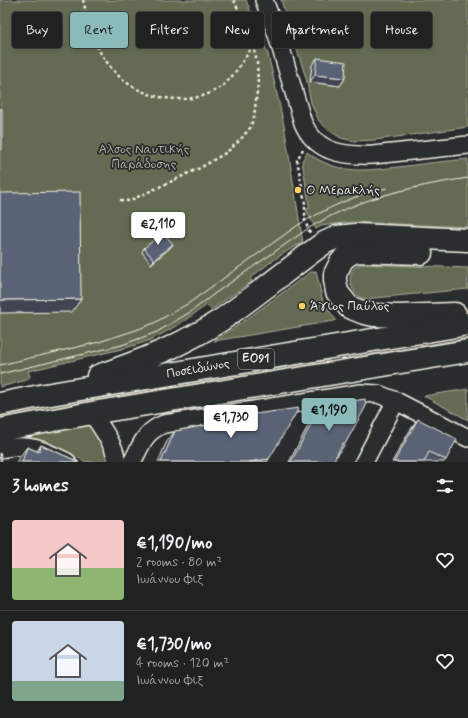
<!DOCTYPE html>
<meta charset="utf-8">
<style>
:root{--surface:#202222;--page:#2d2f2f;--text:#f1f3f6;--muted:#a2a4a5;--line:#3d3f40;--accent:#8bbbb9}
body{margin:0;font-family:Mynerve,sans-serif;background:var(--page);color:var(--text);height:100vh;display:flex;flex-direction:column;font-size:15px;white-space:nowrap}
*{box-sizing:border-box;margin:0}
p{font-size:13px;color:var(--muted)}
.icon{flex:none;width:22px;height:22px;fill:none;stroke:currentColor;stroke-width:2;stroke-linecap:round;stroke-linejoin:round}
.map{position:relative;height:462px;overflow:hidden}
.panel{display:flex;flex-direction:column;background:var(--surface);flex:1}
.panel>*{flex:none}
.guide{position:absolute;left:12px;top:12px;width:444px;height:36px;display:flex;gap:8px}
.price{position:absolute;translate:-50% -34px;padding:0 9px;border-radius:4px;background:#fff;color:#222;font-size:13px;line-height:26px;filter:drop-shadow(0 1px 2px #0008)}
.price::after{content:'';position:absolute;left:50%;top:24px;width:12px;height:9px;margin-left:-6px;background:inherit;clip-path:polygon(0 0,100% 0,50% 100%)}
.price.on{background:var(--accent);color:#111}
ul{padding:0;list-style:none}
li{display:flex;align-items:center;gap:12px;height:100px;padding:0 12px}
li+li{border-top:1px solid var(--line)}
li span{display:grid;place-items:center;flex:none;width:112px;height:80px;border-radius:4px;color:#555}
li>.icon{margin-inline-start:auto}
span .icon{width:48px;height:48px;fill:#fffc;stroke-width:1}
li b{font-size:17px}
h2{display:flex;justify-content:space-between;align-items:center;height:48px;padding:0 12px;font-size:17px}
.chip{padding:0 14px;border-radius:4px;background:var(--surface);box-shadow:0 2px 6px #0003,0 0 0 1px var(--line);font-size:14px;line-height:36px}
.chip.on{background:var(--accent);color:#111}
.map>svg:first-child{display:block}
.green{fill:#636c52;stroke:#acae9d}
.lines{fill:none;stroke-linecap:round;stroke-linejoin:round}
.minor-casing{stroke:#f4f1e8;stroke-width:20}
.trunk-casing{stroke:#f4f1e8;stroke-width:25}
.path{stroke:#f4f1e8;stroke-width:2.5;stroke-dasharray:3 3;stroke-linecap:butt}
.minor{stroke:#2a2d2e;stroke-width:17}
.trunk{stroke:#2a2d2e;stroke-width:22}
.tram{stroke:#f4f1e8;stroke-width:1}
.wall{fill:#4d5564;stroke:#f4f1e8}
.shaded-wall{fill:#3f4551;stroke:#f4f1e8}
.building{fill:#5a6374;stroke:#f4f1e8}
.poi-dot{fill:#ffd166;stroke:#2a2d2e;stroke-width:1.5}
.labels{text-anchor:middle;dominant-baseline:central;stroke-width:3.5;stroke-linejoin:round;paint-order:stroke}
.shield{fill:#2a2d2e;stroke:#b7b6b0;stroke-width:1}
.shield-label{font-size:12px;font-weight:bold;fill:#f4f1e8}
.park-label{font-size:13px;fill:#b3b5a4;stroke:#2a2d2e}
.poi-label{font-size:13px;fill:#f4f1e8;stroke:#2a2d2e;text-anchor:start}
.street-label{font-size:13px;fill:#f4f1e8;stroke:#2a2d2e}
</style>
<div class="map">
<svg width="468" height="462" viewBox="0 0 468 462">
<rect width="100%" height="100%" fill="#2a2d2e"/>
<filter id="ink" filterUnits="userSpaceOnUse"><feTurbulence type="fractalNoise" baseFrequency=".025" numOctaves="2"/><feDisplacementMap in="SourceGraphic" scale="8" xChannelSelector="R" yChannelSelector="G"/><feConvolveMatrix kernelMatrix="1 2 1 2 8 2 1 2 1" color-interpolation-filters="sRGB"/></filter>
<g filter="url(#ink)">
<g class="green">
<path d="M0,0H246L268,54L284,125L303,243C284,251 267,265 250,278L252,281L211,310L207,305L178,325L151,340L126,348L28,371L30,376L27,380L0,387Z"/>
<path d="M281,0H468V127L375,140L354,141L341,138L330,131L319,121L311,103L306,78Z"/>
<path d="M307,152C340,177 369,170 407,166C427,163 448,161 468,159V227L351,222L321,226L316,229L306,210L309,208V205L302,161Z"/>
<path d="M362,264L468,268V289L364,299C349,294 343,268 362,264Z"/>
<path d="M316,271L323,302L336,320L334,321L214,341C248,320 278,295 311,272Z"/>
<path d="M468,338V344L342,365L341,359Z"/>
<path d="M329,360L330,367L0,422V414L71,402Z"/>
<path d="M468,389V420L424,396Z"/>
<path d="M91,425L98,428L111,462H86L46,441L26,439L0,442C29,432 60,429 91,425Z"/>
</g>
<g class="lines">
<g class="minor-casing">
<g id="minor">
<path d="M264,0L277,35L303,123C316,153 344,156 373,155L468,145"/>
<path d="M92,413C99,425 118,448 116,462"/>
<path d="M0,449C30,443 41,449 67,462"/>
<path d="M132,462C142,444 144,432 164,424L361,393L378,394L396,401L468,438"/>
<path d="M364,462L396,401"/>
</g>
</g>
<g class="trunk-casing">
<g id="trunk">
<path d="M421,253L358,251L351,253L345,257L341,262L335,274V280L337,292L349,307L364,313L374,315L399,316L455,314"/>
<path d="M98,376C141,361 183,345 221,320C256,296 289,268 324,243L337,237L356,235L468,240"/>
<path d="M0,404L45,395L468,324"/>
<path d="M0,430L92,413L468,351"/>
</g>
</g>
<g class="path">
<path d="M83,0C87,16 92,38 100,52C107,63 115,74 126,82C151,101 194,106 221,87C234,77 243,60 253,46"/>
<path d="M303,149L297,160L305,203V221L310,233"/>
<path d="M120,200L129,201L200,168L227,152L240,140L250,128L254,117L258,84L257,62L253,46L234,0"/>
</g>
<use href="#minor" class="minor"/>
<use href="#trunk" class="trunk"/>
<g class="tram">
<path d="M0,365L99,342L136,330L154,323L189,303L298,225C326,209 356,194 387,188"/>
<path d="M0,374L122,345L157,332L192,311L214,294L306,230C356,198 410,187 468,178"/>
</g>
</g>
<g class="wall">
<path d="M317,58L345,78L340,86L310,82L312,65Z"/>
<path d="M173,244L170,248L151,264L142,252L144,248Z"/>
<path d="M321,406L345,444L337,456H336L333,462H289L312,418Z"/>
<path d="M240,416L267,462H158L166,443L175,431L237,419Z"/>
<path d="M418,419L446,460L444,462H392L409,432Z"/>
<path d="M41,445L79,462H16L27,447L37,451Z"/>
</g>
<g class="shaded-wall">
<path d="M315,75L345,78L340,86L310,82Z"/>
<path d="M173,244L170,248L151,264L154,260Z"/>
<path d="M81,299L72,312L0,313V300Z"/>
<path d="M269,459L267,462H248Z"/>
</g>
<g class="building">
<path d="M317,58L346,62L345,78L315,75Z"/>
<rect x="0" y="109" width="2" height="40"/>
<path d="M80,192L81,299L0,300V193Z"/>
<path d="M163,233L173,244L154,260L144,248Z"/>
<path d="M365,399L366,406L345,444L343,443L333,462H291L321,406Z"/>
<path d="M299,408L269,459L248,462H161L175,431L240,419V416Z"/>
<path d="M418,419L457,439L446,460L429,452L424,462H394Z"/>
<path d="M41,445L79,462H22L27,447L39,452Z"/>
<path d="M0,453L2,460L1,462H0Z"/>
</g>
</g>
<g class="poi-dot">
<circle cx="298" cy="190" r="4"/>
<circle cx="302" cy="306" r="4"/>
</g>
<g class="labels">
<rect class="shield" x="238" y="349" width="36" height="20" rx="3"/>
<g class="shield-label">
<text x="256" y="359">ΕΟ91</text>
</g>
<g class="park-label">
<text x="144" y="149">Αλσος Ναυτικής<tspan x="144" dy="15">Παράδοσης</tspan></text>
</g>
<g class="poi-label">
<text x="306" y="190">Ο Μερακλής</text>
<text x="310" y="306">Άγιος Παύλος</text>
</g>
<g class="street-label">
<text transform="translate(198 369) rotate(-10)">Ποσειδώνος</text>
</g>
</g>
</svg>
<b class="price" style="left:158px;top:246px">€2,110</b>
<b class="price on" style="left:329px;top:432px">€1,190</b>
<b class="price" style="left:231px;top:439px">€1,730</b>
<div class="guide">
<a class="chip">Buy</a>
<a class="chip on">Rent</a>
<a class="chip">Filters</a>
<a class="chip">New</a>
<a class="chip">Apartment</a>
<a class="chip">House</a>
</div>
</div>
<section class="panel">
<h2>3 homes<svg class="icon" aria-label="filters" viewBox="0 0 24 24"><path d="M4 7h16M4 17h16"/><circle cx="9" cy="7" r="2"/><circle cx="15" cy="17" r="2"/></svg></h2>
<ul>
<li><span style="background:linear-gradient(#f6c9c9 60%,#8fb573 0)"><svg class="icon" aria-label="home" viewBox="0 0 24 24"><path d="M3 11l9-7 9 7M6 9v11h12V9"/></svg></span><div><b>€1,190/mo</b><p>2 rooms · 80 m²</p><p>Ιωάννου Φιξ</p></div><svg class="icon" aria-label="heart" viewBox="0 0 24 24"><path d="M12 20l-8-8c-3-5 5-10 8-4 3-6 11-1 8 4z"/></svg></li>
<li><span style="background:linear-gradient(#c9d6e8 75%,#7fa58c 0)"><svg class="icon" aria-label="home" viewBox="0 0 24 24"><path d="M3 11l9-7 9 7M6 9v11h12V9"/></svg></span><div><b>€1,730/mo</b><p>4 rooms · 120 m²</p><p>Ιωάννου Φιξ</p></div><svg class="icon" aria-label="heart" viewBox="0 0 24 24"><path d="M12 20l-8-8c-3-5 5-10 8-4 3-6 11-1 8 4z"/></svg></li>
</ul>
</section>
